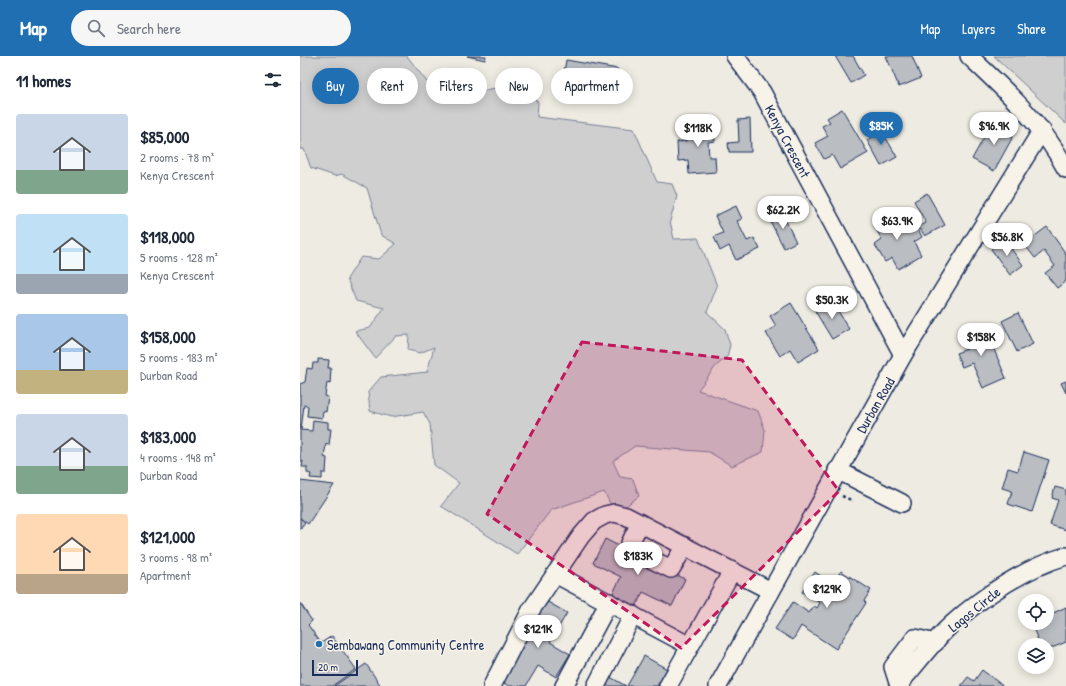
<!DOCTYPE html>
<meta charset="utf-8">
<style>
:root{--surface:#fff;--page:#f6f6f7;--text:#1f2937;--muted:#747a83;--accent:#1f6fb2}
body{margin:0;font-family:"Patrick Hand",sans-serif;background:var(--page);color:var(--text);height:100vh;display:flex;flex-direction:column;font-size:15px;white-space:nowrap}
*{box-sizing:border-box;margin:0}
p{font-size:13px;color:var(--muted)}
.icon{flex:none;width:22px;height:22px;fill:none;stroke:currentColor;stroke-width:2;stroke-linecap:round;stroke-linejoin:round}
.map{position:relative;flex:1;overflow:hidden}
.side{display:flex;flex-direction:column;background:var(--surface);width:300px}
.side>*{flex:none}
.banner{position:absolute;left:12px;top:12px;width:380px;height:36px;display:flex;gap:8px}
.fabs{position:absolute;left:718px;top:538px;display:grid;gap:8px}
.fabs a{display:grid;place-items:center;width:36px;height:36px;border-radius:50%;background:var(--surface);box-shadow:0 2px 10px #0003;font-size:20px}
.scale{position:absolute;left:12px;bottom:10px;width:46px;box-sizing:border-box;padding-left:4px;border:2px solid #1b2f5e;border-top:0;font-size:11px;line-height:14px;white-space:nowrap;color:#1b2f5e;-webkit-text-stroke:3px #f7f3e8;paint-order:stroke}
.price{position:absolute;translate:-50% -34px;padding:0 9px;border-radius:14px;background:#fff;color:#222;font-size:13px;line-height:26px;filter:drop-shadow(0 1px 2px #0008)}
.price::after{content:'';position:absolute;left:50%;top:24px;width:12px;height:9px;margin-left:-6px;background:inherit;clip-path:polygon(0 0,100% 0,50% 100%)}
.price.selected{background:var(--accent);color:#fff}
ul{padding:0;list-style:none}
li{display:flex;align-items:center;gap:12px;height:100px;padding:0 16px}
li span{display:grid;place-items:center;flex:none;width:112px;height:80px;border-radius:4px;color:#555}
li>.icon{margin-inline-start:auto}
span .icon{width:48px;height:48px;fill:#fffc;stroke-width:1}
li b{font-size:17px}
h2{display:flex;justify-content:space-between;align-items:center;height:48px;padding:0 16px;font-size:17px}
.tag{padding:0 14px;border-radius:18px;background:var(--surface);box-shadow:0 2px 10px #0003;font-size:14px;line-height:36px}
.tag.selected{background:var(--accent);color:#fff}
header{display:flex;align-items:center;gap:24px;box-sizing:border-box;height:56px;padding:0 20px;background:var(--accent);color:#fff}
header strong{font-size:19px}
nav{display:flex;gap:22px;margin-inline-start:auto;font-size:14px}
.search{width:280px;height:36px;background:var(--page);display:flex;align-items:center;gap:10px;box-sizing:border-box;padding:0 14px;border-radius:22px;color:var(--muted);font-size:15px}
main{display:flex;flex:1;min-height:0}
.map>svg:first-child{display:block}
.green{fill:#cfcfcf;stroke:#757f96}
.building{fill:#babdc2;stroke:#1b2f5e}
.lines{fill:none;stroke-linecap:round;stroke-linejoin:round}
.minor-casing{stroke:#1b2f5e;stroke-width:20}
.path{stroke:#1b2f5e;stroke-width:2.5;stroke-dasharray:3 3;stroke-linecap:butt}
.minor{stroke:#f7f3e8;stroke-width:17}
.marked{fill:#c2185b;fill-opacity:0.2;stroke:#c2185b;stroke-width:3;stroke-dasharray:8 5;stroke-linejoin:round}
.poi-dot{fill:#1f6fb2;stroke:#f7f3e8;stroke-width:1.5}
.labels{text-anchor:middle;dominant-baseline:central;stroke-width:3;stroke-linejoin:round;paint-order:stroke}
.street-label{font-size:14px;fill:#1b2f5e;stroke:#f7f3e8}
.poi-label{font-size:14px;fill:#1b2f5e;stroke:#f7f3e8;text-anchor:start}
</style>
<header>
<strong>Map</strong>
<div class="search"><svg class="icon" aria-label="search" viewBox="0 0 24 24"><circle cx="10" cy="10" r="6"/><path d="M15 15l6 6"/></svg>Search here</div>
<nav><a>Map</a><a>Layers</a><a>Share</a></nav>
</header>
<main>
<section class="side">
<h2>11 homes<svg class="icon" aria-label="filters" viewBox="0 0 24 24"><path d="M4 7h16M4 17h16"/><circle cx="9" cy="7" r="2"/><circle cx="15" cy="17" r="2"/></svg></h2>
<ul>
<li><span style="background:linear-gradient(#c9d6e8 70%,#7fa58c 0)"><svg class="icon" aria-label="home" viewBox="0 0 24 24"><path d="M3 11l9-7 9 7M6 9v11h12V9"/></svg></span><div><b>$85,000</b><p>2 rooms · 78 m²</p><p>Kenya Crescent</p></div></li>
<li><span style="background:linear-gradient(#bfe0f5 75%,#9aa5b1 0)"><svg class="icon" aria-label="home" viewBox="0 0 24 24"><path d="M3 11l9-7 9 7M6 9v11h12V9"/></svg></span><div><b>$118,000</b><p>5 rooms · 128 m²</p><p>Kenya Crescent</p></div></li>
<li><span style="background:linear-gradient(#a9c7e8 70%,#c2b280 0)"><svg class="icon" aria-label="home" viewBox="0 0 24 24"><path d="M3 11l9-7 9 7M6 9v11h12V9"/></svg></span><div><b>$158,000</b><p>5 rooms · 183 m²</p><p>Durban Road</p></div></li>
<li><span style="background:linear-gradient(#c9d6e8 65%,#7fa58c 0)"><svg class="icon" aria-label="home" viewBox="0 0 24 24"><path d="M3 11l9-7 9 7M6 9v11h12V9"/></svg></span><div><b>$183,000</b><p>4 rooms · 148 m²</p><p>Durban Road</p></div></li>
<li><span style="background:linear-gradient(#ffd9b3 75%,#b9a48a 0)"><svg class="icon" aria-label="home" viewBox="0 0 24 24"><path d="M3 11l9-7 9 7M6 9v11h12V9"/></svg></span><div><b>$121,000</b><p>3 rooms · 98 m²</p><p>Apartment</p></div></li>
</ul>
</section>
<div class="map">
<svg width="766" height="630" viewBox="0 0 766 630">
<rect width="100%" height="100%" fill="#eeebe2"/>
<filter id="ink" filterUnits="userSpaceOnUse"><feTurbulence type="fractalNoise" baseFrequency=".025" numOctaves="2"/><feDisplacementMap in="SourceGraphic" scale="8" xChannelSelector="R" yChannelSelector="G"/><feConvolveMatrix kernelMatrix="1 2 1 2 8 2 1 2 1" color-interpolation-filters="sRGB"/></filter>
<g filter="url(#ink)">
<g class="green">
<path d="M0,0H107L127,26L148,14L171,20L181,35L214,28L238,46L237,61L334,73L357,126L372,128L377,140L370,165L374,183L398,182L417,230L407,256L425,273L430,289L427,301L416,310L398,334L458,355L465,374L463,396L432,410L409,396L335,390L313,405L320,421L333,423L339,440L322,453L312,451L304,436L251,454L217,498L141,450L159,427L134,409L130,368L123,356L91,361L70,355L68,336L81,321L127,316L134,291L120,297L108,294L109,279L96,280L75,302L55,275L70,272L84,252L56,245L47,223L61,201L79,203L96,188L81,179L67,132L42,118L35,120L11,112L4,93H0Z"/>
<path d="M694,0H766V68Z"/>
</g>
<g class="building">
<path d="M167,0H186L185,4Z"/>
<path d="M535,0H553L564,19L551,27Z"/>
<path d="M586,0H612L621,22L599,31Z"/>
<path d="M266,4L318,13L314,36L304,35L302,44L284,41L286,33L262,29Z"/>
<path d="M542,53L568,97L540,113L532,99L524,103L515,87L528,80L522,70L530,66L527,62Z"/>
<path d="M450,63L451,96H429L428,87L439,86L438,64Z"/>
<path d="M693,65L715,77L694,115L672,103Z"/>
<path d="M414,67L415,85L408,86L409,101H415L416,116L389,118L388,104L378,105L377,86L386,85L385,69Z"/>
<path d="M572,68L577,78L582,75L597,101L581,110L567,84L572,81L566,71Z"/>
<path d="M627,137L645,169L625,180L619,171L626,167L614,145Z"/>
<path d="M436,150L442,163L437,165L447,185L454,182L460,193L436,204L429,190L420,195L414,181L423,177L415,160Z"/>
<path d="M598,155L606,172L608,170L611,174L617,171L622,181L614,186L621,199L598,213L592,202L585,206L575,189L582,184L574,169Z"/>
<path d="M482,157L496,186L484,192L469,163Z"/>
<path d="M747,171L766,198V225L757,232L745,217L755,210L744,195L735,202L724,188Z"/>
<path d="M704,183L723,209L710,219L691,193Z"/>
<path d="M532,245L549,273L532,283L515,255Z"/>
<path d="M491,247L519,293L498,306L490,293L480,300L466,277L476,270L470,260Z"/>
<path d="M718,257L733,288L717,296L702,265Z"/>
<path d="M684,270L706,322L683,332L672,307L662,311L656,297L667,293L661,279Z"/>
<path d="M18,303L29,304L28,312H31L30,328L27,327L25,340L28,341L26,356L23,355L22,362L7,360L8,350L4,349L1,374L12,375L13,364L28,366V373H31L29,389L26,388L24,401L27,402L26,417H22V423L10,422L11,418L7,417V411H2L3,405H0V328L5,326L7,312L12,313L13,307H18Z"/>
<path d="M766,325V337L761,327Z"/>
<path d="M724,396L749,404L732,456L708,448L712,435L702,432L708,412L718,415Z"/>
<path d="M0,425L34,429L8,468L0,462Z"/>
<path d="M755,431L766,434V474L750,469L758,444L752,442Z"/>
<path d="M0,462L5,466L0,473Z"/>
<path d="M305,483L385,523L372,550L343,536L336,550L312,539L321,521L293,507Z"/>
<path d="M541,515L571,534L564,545L566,547L536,593L501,570L493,584L475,573L493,546L509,557L514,550L517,552L520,547L502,536L515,516L532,528Z"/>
<path d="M246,545L267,557L250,586L270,598L256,621L238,610L226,630H209L200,625Z"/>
<path d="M0,547L12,565L8,569L21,587L32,580L56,613L32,630H0Z"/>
<path d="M766,551V586L747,594V589H740L733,572L747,567V560Z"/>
<path d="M344,600L367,613L357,630H327Z"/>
<path d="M66,608L81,630H34Z"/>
<path d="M682,614L703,630H661L668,621L674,625Z"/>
<path d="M310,621L326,630H304Z"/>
</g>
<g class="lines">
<g class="minor-casing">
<g id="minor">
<path d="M435,0L462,36L603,299"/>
<path d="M669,0C705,34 743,68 766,113"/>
<path d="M537,414L602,447"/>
<path d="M340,467L330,487V493L371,513L385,490"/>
<path d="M255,518L390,590"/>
<path d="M192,630L231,554L281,480L294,465L305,459L314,457L326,460L471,535"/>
<path d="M264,630L309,546"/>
<path d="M296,630L333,559"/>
<path d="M368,630L432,515"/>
<path d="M418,630L603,299L742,74"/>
<path d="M599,630L593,611L615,582L635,587"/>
<path d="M600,630L605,621C620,604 635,583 652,568C683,540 725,512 766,500"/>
</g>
</g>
<path class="path" d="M542,440L553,445"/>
<use href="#minor" class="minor"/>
</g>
</g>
<path class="marked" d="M282,286L442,304L539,435L381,592L187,458Z"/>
<circle class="poi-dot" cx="19" cy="588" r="4"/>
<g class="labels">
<g class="street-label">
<text transform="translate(488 85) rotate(62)">Kenya Crescent</text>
<text transform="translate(575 349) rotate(-60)">Durban Road</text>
<text transform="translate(674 553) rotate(-39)">Lagos Circle</text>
</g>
<g class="poi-label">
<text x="27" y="588">Sembawang Community Centre</text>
</g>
</g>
</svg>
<div class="fabs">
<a><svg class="icon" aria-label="locate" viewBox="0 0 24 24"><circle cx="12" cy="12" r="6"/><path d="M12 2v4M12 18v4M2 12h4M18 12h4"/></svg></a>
<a><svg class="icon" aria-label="layers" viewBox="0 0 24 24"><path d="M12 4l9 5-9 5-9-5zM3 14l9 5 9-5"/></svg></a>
</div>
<div class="scale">20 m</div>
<b class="price selected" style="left:581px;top:90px">$85K</b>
<b class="price" style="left:694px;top:90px">$96.9K</b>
<b class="price" style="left:398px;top:92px">$118K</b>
<b class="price" style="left:483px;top:174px">$62.2K</b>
<b class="price" style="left:597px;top:185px">$63.9K</b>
<b class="price" style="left:707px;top:201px">$56.8K</b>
<b class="price" style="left:532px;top:264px">$50.3K</b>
<b class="price" style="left:681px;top:301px">$158K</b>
<b class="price" style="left:338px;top:520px">$183K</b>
<b class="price" style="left:527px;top:553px">$129K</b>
<b class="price" style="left:238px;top:593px">$121K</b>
<div class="banner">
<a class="tag selected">Buy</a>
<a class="tag">Rent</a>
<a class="tag">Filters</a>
<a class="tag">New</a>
<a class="tag">Apartment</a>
</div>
</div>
</main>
